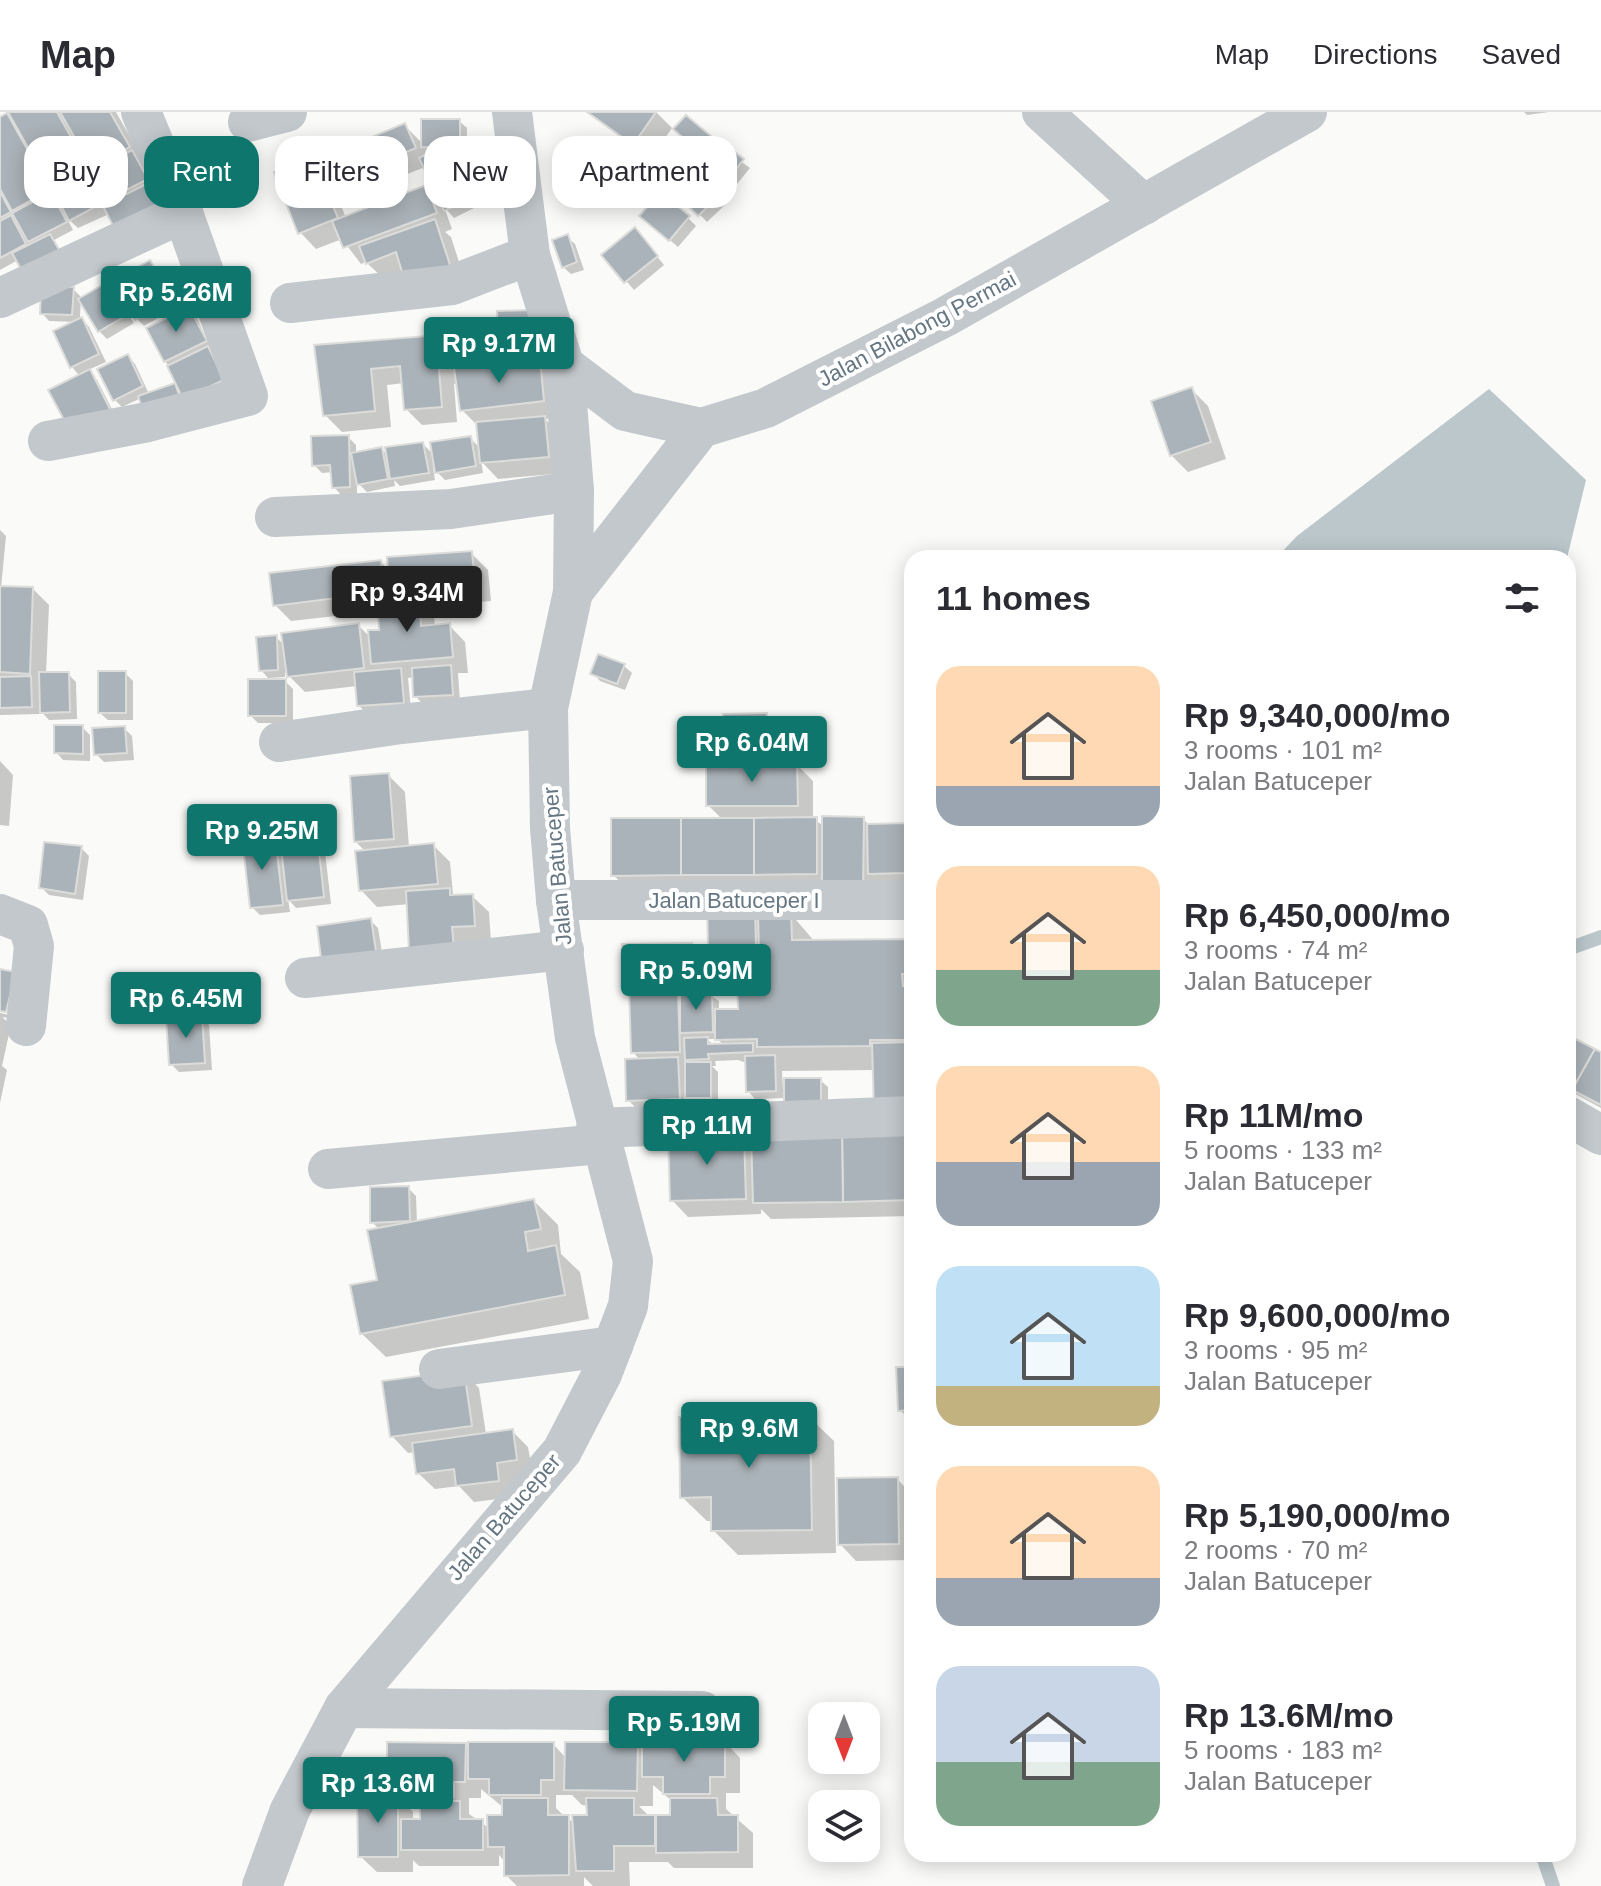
<!DOCTYPE html>
<meta charset="utf-8">
<style>
:root{--surface:#fff;--page:#f2f2f3;--text:#2b2b33;--muted:#7c7c81;--line:#e1e1e2;--accent:#0f766e}
body{margin:0;font-family:Arial,sans-serif;background:var(--page);color:var(--text);height:100vh;display:flex;flex-direction:column;font-size:30px;white-space:nowrap}
*{box-sizing:border-box;margin:0}
p{font-size:26px;color:var(--muted)}
.icon{flex:none;width:44px;height:44px;fill:none;stroke:currentColor;stroke-width:2;stroke-linecap:round;stroke-linejoin:round}
.map{position:relative;flex:1;overflow:hidden}
.side{position:absolute;left:904px;top:438px;width:672px;height:1312px;display:flex;flex-direction:column;background:var(--surface);border-radius:24px;box-shadow:0 4px 20px #0003}
.side>*{flex:none}
.hud{position:absolute;left:24px;top:24px;width:760px;height:72px;display:flex;gap:16px}
.needle{width:52px;rotate:180deg}
.controls{position:absolute;left:808px;top:1590px;display:grid;gap:16px}
.controls a{display:grid;place-items:center;width:72px;height:72px;border-radius:16px;background:var(--surface);box-shadow:0 4px 20px #0003;font-size:40px}
.price{position:absolute;translate:-50% -68px;padding:0 18px;border-radius:8px;background:var(--accent);color:#fff;font-size:26px;line-height:52px;filter:drop-shadow(0 2px 4px #0008)}
.price::after{content:'';position:absolute;left:50%;top:48px;width:24px;height:18px;margin-left:-12px;background:inherit;clip-path:polygon(0 0,100% 0,50% 100%)}
.price.selected{background:#222;color:#fff}
ul{padding:0;list-style:none}
li{display:flex;align-items:center;gap:24px;height:200px;padding:0 32px}
li span{display:grid;place-items:center;flex:none;width:224px;height:160px;border-radius:24px;color:#555}
li>.icon{margin-inline-start:auto}
span .icon{width:96px;height:96px;fill:#fffc;stroke-width:1}
li b{font-size:34px}
h2{display:flex;justify-content:space-between;align-items:center;height:96px;padding:0 32px;font-size:34px}
.pill{padding:0 28px;border-radius:24px;background:var(--surface);box-shadow:0 4px 20px #0003;font-size:28px;line-height:72px}
.pill.selected{background:var(--accent);color:#fff}
header{display:flex;align-items:center;gap:48px;box-sizing:border-box;height:112px;padding:0 40px;background:var(--surface);border-bottom:2px solid var(--line)}
header strong{font-size:38px}
nav{display:flex;gap:44px;margin-inline-start:auto;font-size:28px}
.map>svg:first-child{display:block}
.water{fill:#bbc7cb}
.shadow{fill:#0003;fill-rule:evenodd}
.lines{fill:none;stroke-linecap:round;stroke-linejoin:round}
.stream{stroke:#bbc7cb;stroke-width:14}
.building{fill:#aab3b9;stroke:#dcdcda;stroke-width:2}
.minor{stroke:#c3c8cc;stroke-width:40}
.labels{text-anchor:middle;dominant-baseline:central;stroke-width:8;stroke-linejoin:round;paint-order:stroke}
.street-label{font-size:22px;fill:#657683;stroke:#fff}
</style>
<header>
<strong>Map</strong>
<nav><a>Map</a><a>Directions</a><a>Saved</a></nav>
</header>
<div class="map">
<svg width="1601" height="1774" viewBox="0 0 1601 1774">
<rect width="100%" height="100%" fill="#fafaf8"/>
<path class="water" d="M1489,277L1586,368L1567,446H1276L1297,424Z"/>
<g class="shadow">
<path d="M13,0H116L145,51L156,81L78,116L66,105L73,118L54,128L67,149L18,148L0,158V7Z"/>
<path d="M589,0H656L672,16L661,32L693,58L683,71L697,61L727,91L707,110L677,79L675,82L647,61L646,45Z"/>
<path d="M1524,0H1549L1527,3Z"/>
<path d="M459,9L467,16V43L439,42L456,71L464,67L472,75L480,93L454,106L444,95L452,117L445,120L451,125L466,172L384,167L366,150L361,152L342,127L316,137L300,120L313,47L323,57L405,14L423,32ZM425,55L441,78L444,93L426,76L407,83L400,65ZM334,76L346,88L368,79L377,94L346,106Z"/>
<path d="M683,25L709,26L750,56L733,77L712,61L710,48Z"/>
<path d="M688,106L696,114L678,135L650,111Z"/>
<path d="M567,125L575,132L584,158L571,162L563,155Z"/>
<path d="M642,126L664,153L634,178L604,143Z"/>
<path d="M150,150L179,194L144,214L137,207Z"/>
<path d="M107,172L134,211L107,227L99,219Z"/>
<path d="M73,177L81,185L80,205L89,215L106,250L88,258L97,268L118,309L72,255L76,210L49,209L42,201Z"/>
<path d="M188,197L196,205L231,276L193,294L183,284L189,302L156,314L148,306L141,286L122,295L114,287L100,258L128,244L135,252L149,282L174,274L182,282L149,216Z"/>
<path d="M499,201L536,208L537,244L508,245L500,237Z"/>
<path d="M452,224L468,240L470,256L539,249L556,265L560,305L545,307L561,323L565,361L498,367L481,349L483,361L445,368L433,356L435,368L400,374L394,368L395,374L367,380L357,370V383H341L334,375L333,360L322,361L314,353L348,325L356,333V342L381,337L389,344L423,332L434,343L470,326L481,337L479,315L462,298L458,272H454L457,310L422,313L406,297L404,271L387,273L391,315L342,320L325,303L316,234Z"/>
<path d="M1192,278L1208,294L1226,347L1188,360L1171,343Z"/>
<path d="M0,418L6,424L1,476L33,477L49,493L46,562H68L76,570L77,607L49,608L39,597V602L0,603Z"/>
<path d="M471,441L488,458L491,489L426,494L434,502L435,515L449,513L465,530L468,561H458L460,590L423,592L415,584L414,565L408,566L411,598L367,601L359,594L357,574L305,580L285,560V565L268,566L261,558L276,525L285,534L358,513L371,526L381,519L380,499L291,509L275,493L381,450L390,459Z"/>
<path d="M624,554L632,561L625,578L600,569L593,561Z"/>
<path d="M125,561L133,569V608H108L100,601Z"/>
<path d="M285,569L293,577V611H258L250,603Z"/>
<path d="M767,604L774,611V647H734L726,639Z"/>
<path d="M82,615L90,623V649L63,648L56,640Z"/>
<path d="M124,616L132,624L134,648L104,650L96,642Z"/>
<path d="M0,649L13,663L9,714L0,713Z"/>
<path d="M796,652L813,669V707L824,714L863,707L870,714L905,713L912,720V769L630,779L613,763L722,707L708,693Z"/>
<path d="M388,663L405,680L409,736L433,733L450,750L453,782L472,784L489,800L491,830L469,852L409,792L377,795L361,778L366,740L356,730Z"/>
<path d="M316,723L324,731L331,792L296,796L288,787L290,800L260,803L252,795L274,725L282,733Z"/>
<path d="M81,736L89,744L83,788L49,783L41,775Z"/>
<path d="M709,797L791,802L815,830L912,829V1104L771,1107L761,1097V1102L688,1105L672,1088L743,1023L753,1033L896,1020L875,958L782,959L783,978L820,968L828,975V1005L786,986L755,987L748,979L747,951L738,948L715,949L716,954H712L718,960V993H695L686,984L687,994L636,996L628,988L641,949L633,940L631,883L625,876L691,833L704,836L716,848V841L710,835ZM722,875H739L740,899H719V889L708,882V876ZM707,927H718L724,934H714Z"/>
<path d="M371,809L378,816L384,853L332,861Z"/>
<path d="M0,901L14,904V907L2,905L11,913L2,954L7,958L0,991Z"/>
<path d="M201,905L209,913L212,958L179,960L171,952Z"/>
<path d="M1568,926L1601,944V996L1568,978Z"/>
<path d="M408,1076L416,1084L417,1111L534,1089L558,1113L561,1142L580,1160L589,1207L386,1245L361,1221L380,1170V1118L372,1110Z"/>
<path d="M912,1257V1306H908L900,1298Z"/>
<path d="M463,1260L479,1276L486,1322L512,1319L528,1335L533,1364L515,1385L474,1390L459,1374L435,1377L418,1361L415,1340L408,1341L392,1324Z"/>
<path d="M809,1305L834,1329L836,1441L738,1443L713,1418V1409H707L682,1385Z"/>
<path d="M897,1367L912,1382V1448L856,1449L840,1432Z"/>
<path d="M724,1629L740,1646V1681H726V1697L753,1721V1756H674L668,1750H629L630,1774H593L584,1765V1774H517L506,1763V1751L499,1743V1754H419L413,1748V1760H377L360,1744L397,1684L413,1700V1709H422V1700L389,1668L465,1633L470,1638L553,1632L566,1646L637,1632L644,1640ZM653,1673L672,1689V1705H650L639,1694H653ZM481,1677L504,1696V1705L489,1716L469,1702V1686H481ZM556,1683H572L582,1693L589,1694V1705L575,1711L565,1705L556,1696Z"/>
</g>
<g class="lines">
<g class="stream">
<path d="M1568,837L1601,825"/>
<path d="M1542,1742L1553,1774"/>
</g>
</g>
<g class="building">
<path d="M8,0H57L89,57L51,77Z"/>
<path d="M60,0H110L130,35L92,56Z"/>
<path d="M587,0H656L633,33Z"/>
<path d="M7,1L50,78L12,99L0,77V5Z"/>
<path d="M686,3L711,24L698,39L673,17Z"/>
<path d="M421,7H460V36L421,35Z"/>
<path d="M405,11L416,36L328,73L317,48Z"/>
<path d="M656,27L687,49L666,76L637,54Z"/>
<path d="M722,30L744,47L725,71L702,54Z"/>
<path d="M437,37L450,63L431,71L419,46Z"/>
<path d="M132,38L148,67L109,87L93,58Z"/>
<path d="M313,45L338,106L298,122L274,60Z"/>
<path d="M391,51L402,78L370,90L360,63Z"/>
<path d="M697,58L721,82L698,104L674,80Z"/>
<path d="M92,59L108,88L69,109L54,80Z"/>
<path d="M464,65L474,85L444,99L435,78Z"/>
<path d="M148,71L163,100L117,122L103,94Z"/>
<path d="M426,73L437,101L343,136L332,109Z"/>
<path d="M0,80L11,100L0,106Z"/>
<path d="M51,80L67,110L28,130L12,101Z"/>
<path d="M660,80L690,104L669,129L639,104Z"/>
<path d="M11,103L26,132L0,146V109Z"/>
<path d="M435,107L451,156L405,170L396,140L366,152L359,134Z"/>
<path d="M635,115L658,144L624,171L601,143Z"/>
<path d="M50,122L61,141L23,161L12,141Z"/>
<path d="M568,122L577,150L562,156L552,128Z"/>
<path d="M150,148L172,186L135,208L113,169Z"/>
<path d="M107,170L127,203L98,220L78,187Z"/>
<path d="M41,174L74,175L72,203L40,202Z"/>
<path d="M189,195L207,229L164,250L146,216Z"/>
<path d="M529,198L530,236L498,238L497,199Z"/>
<path d="M82,205L99,242L70,256L53,219Z"/>
<path d="M453,222L455,255L439,257L442,295L404,298L400,254L371,257L375,299L323,304L314,233Z"/>
<path d="M208,234L224,268L183,287L167,254Z"/>
<path d="M128,242L143,274L113,289L97,257Z"/>
<path d="M540,247L544,289L460,299L454,256Z"/>
<path d="M90,257L112,301L71,321L48,278Z"/>
<path d="M175,271L183,295L146,307L138,284Z"/>
<path d="M1192,275L1211,330L1170,344L1151,289Z"/>
<path d="M545,304L549,345L480,351L476,310Z"/>
<path d="M349,323L350,375L332,376L330,353L312,354L311,324Z"/>
<path d="M471,324L476,354L435,361L430,330Z"/>
<path d="M423,330L429,361L390,367L385,335Z"/>
<path d="M382,335L388,367L357,373L351,341Z"/>
<path d="M472,439L475,473L389,480L387,445Z"/>
<path d="M381,448L385,480L273,494L269,461Z"/>
<path d="M0,474L33,475L30,562L0,560Z"/>
<path d="M419,483L421,514L450,511L453,545L371,552L368,518H379L377,487Z"/>
<path d="M359,511L364,556L287,565L281,521Z"/>
<path d="M277,523L278,558L259,559L256,525Z"/>
<path d="M598,542L625,552L617,572L590,562Z"/>
<path d="M451,553L453,583L413,585L412,556Z"/>
<path d="M401,556L404,591L357,594L354,560Z"/>
<rect x="98" y="559" width="28" height="42"/>
<path d="M39,560H69L70,600L40,601Z"/>
<path d="M31,564L32,595L0,596V565Z"/>
<rect x="248" y="567" width="38" height="37"/>
<path d="M767,601V640H724L723,602Z"/>
<path d="M54,613H83V642L54,641Z"/>
<path d="M125,614L127,641L94,643L92,616Z"/>
<path d="M706,650H797L798,694H706Z"/>
<path d="M389,661L394,727L354,730L350,664Z"/>
<path d="M822,704L864,705L863,779H822Z"/>
<path d="M817,705V762L754,763V706Z"/>
<path d="M611,706H681V763L611,764Z"/>
<rect x="681" y="706" width="73" height="57"/>
<path d="M906,711L907,761L868,762L867,712Z"/>
<path d="M317,721L324,785L287,789L280,726Z"/>
<path d="M275,723L283,793L250,796L242,726Z"/>
<path d="M44,730L82,734L75,782L39,776Z"/>
<path d="M434,731L438,772L359,779L355,739Z"/>
<path d="M450,776V783L473,782L475,814L452,815L454,837L409,839L406,779Z"/>
<path d="M755,794L756,835L708,836L707,795Z"/>
<path d="M758,800H791L792,828L912,827V862H902L903,874H912V928H870V934L757,935V927L715,928V897H738L736,841H759Z"/>
<path d="M371,806L377,846L322,854L317,814Z"/>
<path d="M692,831V834H705L706,860H693V876H678L680,940L631,941L629,877H623L622,832Z"/>
<path d="M714,840H736V868H713Z"/>
<path d="M0,857L16,860L6,900L0,899Z"/>
<path d="M712,879L713,920L680,921V880Z"/>
<path d="M202,903L205,951L169,953L166,905Z"/>
<path d="M1568,923L1595,937L1572,978L1568,976Z"/>
<path d="M708,925V932L753,931V940L708,942L709,947L685,948L684,926Z"/>
<path d="M912,930V1001H874L872,931Z"/>
<path d="M1595,937L1601,940V993L1572,978Z"/>
<path d="M775,943L776,979L746,980L745,944Z"/>
<path d="M678,945L680,987L626,989L625,947Z"/>
<rect x="685" y="950" width="26" height="36"/>
<rect x="784" y="966" width="37" height="32"/>
<path d="M912,1018V1088L843,1090L842,1019Z"/>
<path d="M842,1019L843,1090L753,1091L751,1021Z"/>
<path d="M744,1021L746,1087L670,1089L668,1022Z"/>
<path d="M409,1074L410,1109L370,1111V1075Z"/>
<path d="M534,1087L541,1117L525,1120L528,1139L556,1133L565,1183L360,1222L350,1173L377,1168L367,1118Z"/>
<path d="M896,1255H912V1298L898,1299Z"/>
<path d="M464,1258L472,1314L390,1325L382,1269Z"/>
<path d="M810,1303L812,1418L711,1419V1385L680,1386L679,1305Z"/>
<path d="M513,1317L517,1348L497,1351L499,1369L456,1374L454,1357L416,1362L412,1331Z"/>
<path d="M898,1365L899,1432L838,1433L837,1366Z"/>
<path d="M725,1627V1665H710V1682H663V1665H642V1628Z"/>
<path d="M387,1630L466,1631L465,1670H454V1685L404,1684V1669H387Z"/>
<path d="M468,1630H554V1668H541V1683H489V1667H468Z"/>
<path d="M565,1630H638L637,1679L564,1678Z"/>
<path d="M357,1682H398V1745H358Z"/>
<path d="M502,1686H548V1703H569V1763L504,1764V1735H488L487,1703H502Z"/>
<path d="M586,1686H634V1703H655V1734H614V1759H576L572,1703H587Z"/>
<path d="M670,1686H717L718,1703H738V1740L656,1741V1703H670Z"/>
<path d="M420,1689H460V1707H483V1738H401V1707H420Z"/>
</g>
<g class="lines">
<g class="minor">
<path d="M1042,0L1144,93"/>
<path d="M248,10L287,0"/>
<path d="M0,186L183,101"/>
<path d="M290,191L452,173L530,143"/>
<path d="M564,253L625,299L701,316"/>
<path d="M48,329L148,310L248,284L183,101L141,0"/>
<path d="M275,405L451,397L574,379"/>
<path d="M573,480L701,316L766,296L945,205L1307,0"/>
<path d="M279,630L401,612L548,596"/>
<path d="M556,788H912"/>
<path d="M0,802L28,813L34,834L26,914"/>
<path d="M305,866L564,838"/>
<path d="M1568,1004L1601,1023"/>
<path d="M596,1016L912,1004"/>
<path d="M328,1057L601,1032"/>
<path d="M439,1257L613,1234"/>
<path d="M344,1596L702,1599"/>
<path d="M262,1774L290,1698L344,1596L562,1339L602,1262L628,1194L633,1149L575,926L556,788L550,716L548,596L573,480L574,379L564,253L530,143L512,0"/>
</g>
</g>
<g class="labels">
<g class="street-label">
<text transform="translate(917 217) rotate(-28)">Jalan Bilabong Permai</text>
<text transform="translate(557 754) rotate(-95)">Jalan Batuceper</text>
<text x="734" y="788">Jalan Batuceper I</text>
<text transform="translate(504 1405) rotate(-49)">Jalan Batuceper</text>
</g>
</g>
</svg>
<div class="controls">
<a><svg class="needle" viewBox="-14 -14 28 28"><path d="M0-13l5 13h-10z" fill="#e53935"/><path d="M0 13l5-13h-10z" fill="#7c7c81"/></svg></a>
<a><svg class="icon" aria-label="layers" viewBox="0 0 24 24"><path d="M12 4l9 5-9 5-9-5zM3 14l9 5 9-5"/></svg></a>
</div>
<b class="price" style="left:176px;top:222px">Rp 5.26M</b>
<b class="price" style="left:499px;top:273px">Rp 9.17M</b>
<b class="price selected" style="left:407px;top:522px">Rp 9.34M</b>
<b class="price" style="left:752px;top:672px">Rp 6.04M</b>
<b class="price" style="left:262px;top:760px">Rp 9.25M</b>
<b class="price" style="left:696px;top:900px">Rp 5.09M</b>
<b class="price" style="left:186px;top:928px">Rp 6.45M</b>
<b class="price" style="left:707px;top:1055px">Rp 11M</b>
<b class="price" style="left:749px;top:1358px">Rp 9.6M</b>
<b class="price" style="left:684px;top:1652px">Rp 5.19M</b>
<b class="price" style="left:378px;top:1713px">Rp 13.6M</b>
<div class="hud">
<a class="pill">Buy</a>
<a class="pill selected">Rent</a>
<a class="pill">Filters</a>
<a class="pill">New</a>
<a class="pill">Apartment</a>
</div>
<section class="side">
<h2>11 homes<svg class="icon" aria-label="filters" viewBox="0 0 24 24"><path d="M4 7h16M4 17h16"/><circle cx="9" cy="7" r="2"/><circle cx="15" cy="17" r="2"/></svg></h2>
<ul>
<li><span style="background:linear-gradient(#ffd9b3 75%,#9aa5b1 0)"><svg class="icon" aria-label="home" viewBox="0 0 24 24"><path d="M3 11l9-7 9 7M6 9v11h12V9"/></svg></span><div><b>Rp 9,340,000/mo</b><p>3 rooms · 101 m²</p><p>Jalan Batuceper</p></div></li>
<li><span style="background:linear-gradient(#ffd9b3 65%,#7fa58c 0)"><svg class="icon" aria-label="home" viewBox="0 0 24 24"><path d="M3 11l9-7 9 7M6 9v11h12V9"/></svg></span><div><b>Rp 6,450,000/mo</b><p>3 rooms · 74 m²</p><p>Jalan Batuceper</p></div></li>
<li><span style="background:linear-gradient(#ffd9b3 60%,#9aa5b1 0)"><svg class="icon" aria-label="home" viewBox="0 0 24 24"><path d="M3 11l9-7 9 7M6 9v11h12V9"/></svg></span><div><b>Rp 11M/mo</b><p>5 rooms · 133 m²</p><p>Jalan Batuceper</p></div></li>
<li><span style="background:linear-gradient(#bfe0f5 75%,#c2b280 0)"><svg class="icon" aria-label="home" viewBox="0 0 24 24"><path d="M3 11l9-7 9 7M6 9v11h12V9"/></svg></span><div><b>Rp 9,600,000/mo</b><p>3 rooms · 95 m²</p><p>Jalan Batuceper</p></div></li>
<li><span style="background:linear-gradient(#ffd9b3 70%,#9aa5b1 0)"><svg class="icon" aria-label="home" viewBox="0 0 24 24"><path d="M3 11l9-7 9 7M6 9v11h12V9"/></svg></span><div><b>Rp 5,190,000/mo</b><p>2 rooms · 70 m²</p><p>Jalan Batuceper</p></div></li>
<li><span style="background:linear-gradient(#c9d6e8 60%,#7fa58c 0)"><svg class="icon" aria-label="home" viewBox="0 0 24 24"><path d="M3 11l9-7 9 7M6 9v11h12V9"/></svg></span><div><b>Rp 13.6M/mo</b><p>5 rooms · 183 m²</p><p>Jalan Batuceper</p></div></li>
</ul>
</section>
</div>
